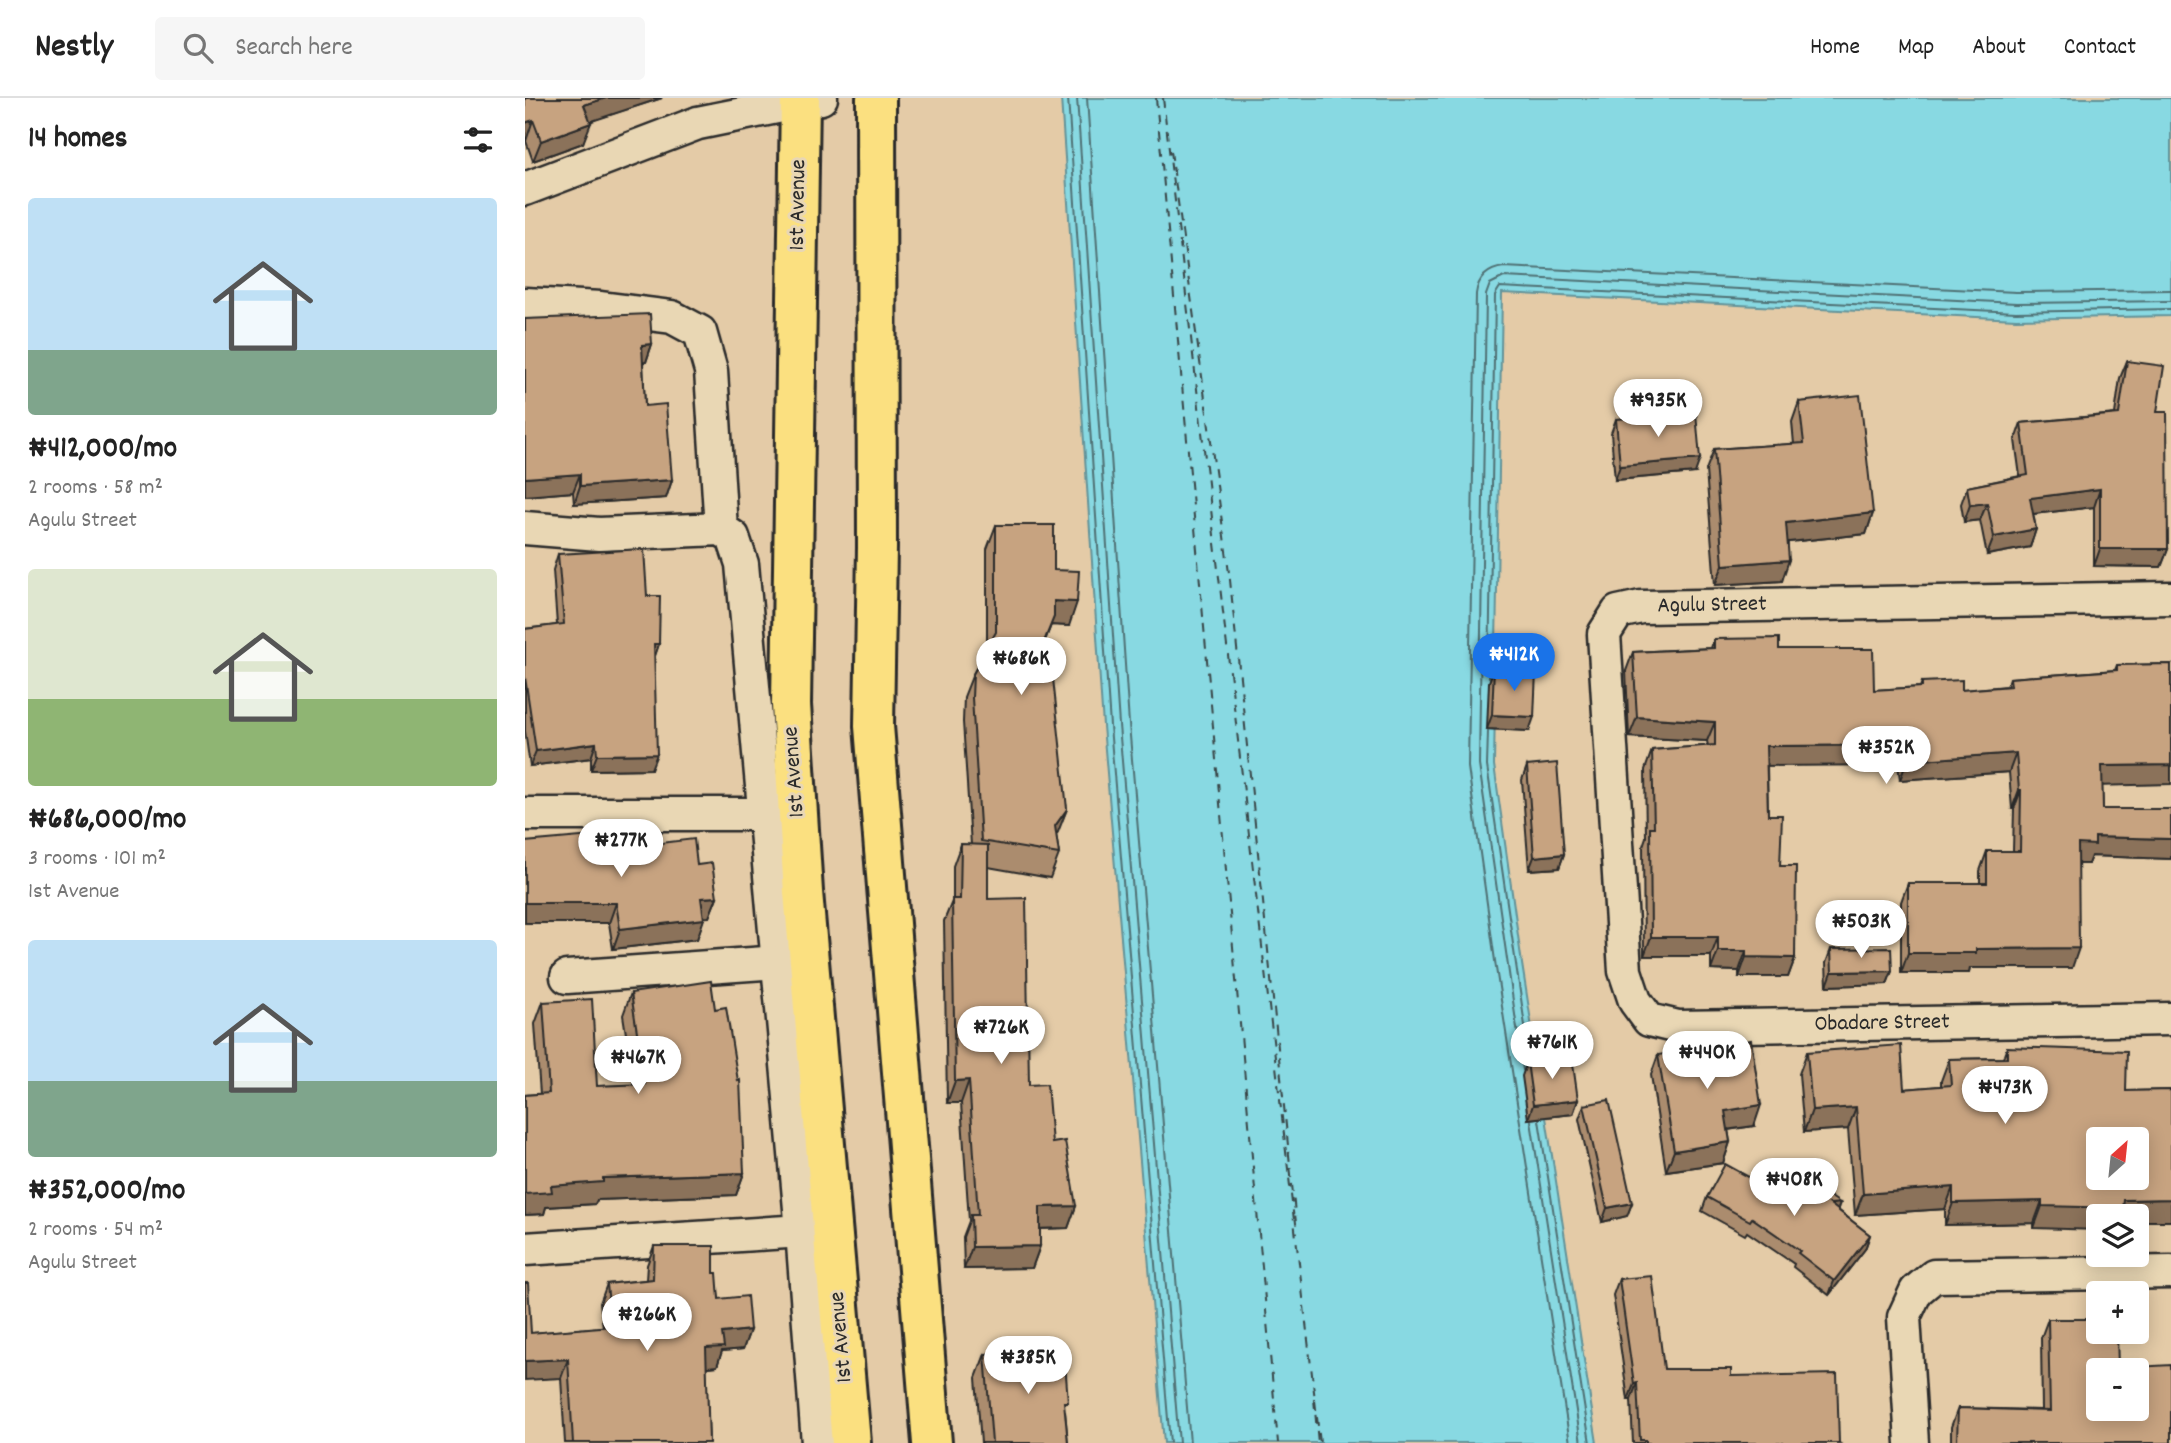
<!DOCTYPE html>
<meta charset="utf-8">
<style>
:root{--surface:#fff;--page:#f6f6f6;--text:#222;--muted:#767676;--line:#e0e0e0;--accent:#1a73e8}
body{margin:0;font-family:Dekko,sans-serif;background:var(--page);color:var(--text);height:100vh;display:flex;flex-direction:column;font-size:26px;white-space:nowrap}
*{box-sizing:border-box;margin:0}
p{font-size:23px;color:var(--muted)}
.icon{flex:none;width:38px;height:38px;fill:none;stroke:currentColor;stroke-width:2;stroke-linecap:round;stroke-linejoin:round}
.map{position:relative;flex:1;overflow:hidden}
.drawer{display:flex;flex-direction:column;background:var(--surface);width:525px}
.drawer>*{flex:none}
.needle{width:46px;rotate:27deg}
.tools{position:absolute;left:1561px;top:1029px;display:grid;gap:14px}
.tools a{display:grid;place-items:center;width:63px;height:63px;border-radius:7px;background:var(--surface);box-shadow:0 4px 18px #0003;font-size:35px}
.price{position:absolute;translate:-50% -60px;padding:0 16px;border-radius:24px;background:#fff;color:#222;font-size:23px;line-height:46px;filter:drop-shadow(0 2px 4px #0008)}
.price::after{content:'';position:absolute;left:50%;top:42px;width:21px;height:16px;margin-left:-10px;background:inherit;clip-path:polygon(0 0,100% 0,50% 100%)}
.price.on{background:var(--accent);color:#fff}
ul{padding:0;list-style:none}
li{display:grid;align-content:center;gap:14px;height:371px;padding:0 28px}
li span{display:grid;place-items:center;height:217px;border-radius:7px;color:#555}
li>.icon{margin-inline-start:auto}
span .icon{width:126px;height:126px;fill:#fffc;stroke-width:1}
li b{font-size:30px}
h2{display:flex;justify-content:space-between;align-items:center;height:84px;padding:0 28px;font-size:30px}
header{display:flex;align-items:center;gap:42px;box-sizing:border-box;height:98px;padding:0 35px;background:var(--surface);border-bottom:2px solid var(--line)}
header strong{font-size:33px}
nav{display:flex;gap:38px;margin-inline-start:auto;font-size:24px}
.search{width:490px;height:63px;background:var(--page);display:flex;align-items:center;gap:18px;box-sizing:border-box;padding:0 24px;border-radius:7px;color:var(--muted);font-size:26px}
main{display:flex;flex:1;min-height:0}
.map>svg:first-child{display:block}
.water{fill:#88d9e2;stroke:#639399;stroke-width:2}
.lines{fill:none;stroke-linecap:round;stroke-linejoin:round}
.shore{stroke:#507174;stroke-width:2}
.ferry{stroke:#394546;stroke-width:2;stroke-dasharray:9 7;stroke-linecap:butt}
.minor-casing{stroke:#2b2b2b;stroke-width:37}
.major-casing{stroke:#2b2b2b;stroke-width:44}
.minor{stroke:#e9d7b4;stroke-width:32}
.major{stroke:#fbe080;stroke-width:38}
.wall{fill:#ab8c6e;stroke:#2b2b2b;stroke-width:2}
.shaded-wall{fill:#8b725a;stroke:#2b2b2b;stroke-width:2}
.building{fill:#c7a380;stroke:#2b2b2b;stroke-width:2;fill-rule:evenodd}
.labels{text-anchor:middle;dominant-baseline:central;stroke-width:6;stroke-linejoin:round;paint-order:stroke}
.street-label{font-size:23px;fill:#2b2b2b;stroke:#e9d7b4}
</style>
<header>
<strong>Nestly</strong>
<div class="search"><svg class="icon" aria-label="search" viewBox="0 0 24 24"><circle cx="10" cy="10" r="6"/><path d="M15 15l6 6"/></svg>Search here</div>
<nav><a>Home</a><a>Map</a><a>About</a><a>Contact</a></nav>
</header>
<main>
<section class="drawer">
<h2>14 homes<svg class="icon" aria-label="filters" viewBox="0 0 24 24"><path d="M4 7h16M4 17h16"/><circle cx="9" cy="7" r="2"/><circle cx="15" cy="17" r="2"/></svg></h2>
<ul>
<li><span style="background:linear-gradient(#bfe0f5 70%,#7fa58c 0)"><svg class="icon" aria-label="home" viewBox="0 0 24 24"><path d="M3 11l9-7 9 7M6 9v11h12V9"/></svg></span><div><b>₦412,000/mo</b><p>2 rooms · 58 m²</p><p>Agulu Street</p></div></li>
<li><span style="background:linear-gradient(#dfe7d0 60%,#8fb573 0)"><svg class="icon" aria-label="home" viewBox="0 0 24 24"><path d="M3 11l9-7 9 7M6 9v11h12V9"/></svg></span><div><b>₦686,000/mo</b><p>3 rooms · 101 m²</p><p>1st Avenue</p></div></li>
<li><span style="background:linear-gradient(#bfe0f5 65%,#7fa58c 0)"><svg class="icon" aria-label="home" viewBox="0 0 24 24"><path d="M3 11l9-7 9 7M6 9v11h12V9"/></svg></span><div><b>₦352,000/mo</b><p>2 rooms · 54 m²</p><p>Agulu Street</p></div></li>
</ul>
</section>
<div class="map">
<svg width="1646" height="1345" viewBox="0 0 1646 1345">
<rect width="100%" height="100%" fill="#e4cba7"/>
<filter id="ink" filterUnits="userSpaceOnUse"><feTurbulence type="fractalNoise" baseFrequency=".0143" numOctaves="2"/><feDisplacementMap in="SourceGraphic" scale="14" xChannelSelector="R" yChannelSelector="G"/><feConvolveMatrix kernelMatrix="1 2 1 2 8 2 1 2 1" color-interpolation-filters="sRGB"/></filter>
<g filter="url(#ink)">
<path class="water" d="M536,0H1646V218L1491,221L977,195L969,667L997,866L1072,1345H639L578,628Z"/>
<g class="lines">
<g class="shore">
<path d="M543,0L585,628L645,1345"/>
<path d="M552,0L594,627L654,1345"/>
<path d="M562,0L604,626L665,1345"/>
<path d="M964,579L970,197L975,189L1491,214L1646,211"/>
<path d="M963,633L962,668L1005,962"/>
<path d="M998,972L954,667L961,197L965,186L979,179L1491,205L1646,203"/>
<path d="M1014,1022L1065,1345"/>
<path d="M1006,1023L1056,1345"/>
<path d="M1045,1345L971,870L943,669L951,196C953,180 963,171 979,169L1491,194L1646,192"/>
</g>
<g class="ferry">
<path d="M631,0L753,1345"/>
<path d="M638,0L795,1345"/>
<path d="M646,53L705,482L772,1135"/>
<path d="M789,1301L793,1345"/>
</g>
<g class="minor-casing">
<g id="minor">
<path d="M0,91L173,25L296,0"/>
<path d="M0,206L76,210L147,219L175,234L186,273L196,431"/>
<path d="M0,430L74,436L196,431L208,439L217,466L277,1133L293,1345"/>
<path d="M1646,500L1116,509L1093,514L1079,536L1100,873L1110,903L1124,922L1153,929L1646,921"/>
<path d="M0,716H240"/>
<path d="M42,879L254,864"/>
<path d="M0,1151L277,1133"/>
<path d="M1387,1345L1379,1219L1391,1193L1409,1178L1646,1174"/>
</g>
</g>
<g class="major-casing">
<g id="major">
<path d="M275,0L266,607L278,794L326,1345"/>
<path d="M351,0L352,449L349,628L407,1345"/>
</g>
</g>
<use href="#minor" class="minor"/>
<use href="#major" class="major"/>
</g>
<g class="wall">
<path d="M0,0H137L65,23L58,45L8,63L1,43Z"/>
<path d="M0,221L127,246L121,264H118L120,308L147,382L141,400L49,406L48,394L0,398Z"/>
<path d="M1602,263L1632,314L1643,451L1636,469L1569,468V409L1508,416L1511,431L1505,449L1462,457L1455,422L1439,424L1436,406L1442,389L1495,378L1490,342L1496,325L1590,316L1595,280Z"/>
<path d="M1274,304L1348,415L1341,436L1263,444L1257,483L1190,487L1181,372L1189,351L1269,346L1267,324Z"/>
<path d="M1091,321L1170,375L1090,382L1086,335Z"/>
<path d="M471,427L529,472L544,528L526,527L515,556L542,711L531,737L534,756L525,780L463,769V801L504,987L551,1108L543,1130L515,1131V1148L507,1170L439,1171L438,1139L444,1123L436,1005H422L419,823L428,801V768L436,746L446,747L438,624L439,599L448,576L462,550V451Z"/>
<path d="M33,456L122,498L134,546L129,560L126,671L66,672V660L5,668L0,633V531L32,527L28,472Z"/>
<path d="M1189,541L1254,551L1349,592L1395,589L1397,584L1437,592L1482,588L1485,580L1590,572L1592,567L1646,566L1577,688L1578,711H1646V761L1566,758L1563,766H1553L1547,870H1445L1444,875H1376V804L1383,785H1455V773L1462,753H1488L1489,711H1487L1484,674L1375,682L1373,667H1242L1243,717L1255,768L1270,860L1263,879H1214V873L1186,872V858H1119L1118,748L1121,739L1120,672L1127,652L1183,648L1182,643L1104,639L1101,573L1108,554L1186,550Z"/>
<path d="M969,570L1004,633L962,631L964,584Z"/>
<path d="M1002,668L1039,756L1034,770L1004,772L997,682Z"/>
<path d="M68,753L172,767L192,799L184,819H179L172,841L88,851L84,825Z"/>
<path d="M1306,851L1367,873L1362,886L1302,888L1301,865Z"/>
<path d="M106,895L190,911L219,1075L211,1097L72,1102L70,1106L21,1109L19,1116L0,1117V997L15,996L10,926L18,904L72,988L109,987L98,917Z"/>
<path d="M1482,949L1601,993L1646,992V1123H1612V1118L1509,1130V1125L1420,1127V1111L1330,1117L1323,1031L1279,1034L1274,976L1282,954L1379,991L1416,988V983L1424,961L1478,960Z"/>
<path d="M1133,957L1229,1028L1203,1032L1205,1044L1198,1065L1141,1073L1126,977Z"/>
<path d="M1002,964L1053,1002L1048,1016L1003,1021L997,978Z"/>
<path d="M1059,1007L1107,1105L1102,1118L1077,1124L1054,1021Z"/>
<path d="M1182,1099H1260L1313,1112L1345,1137L1340,1151L1304,1197L1268,1169L1269,1166L1222,1134L1220,1137L1177,1113Z"/>
<path d="M129,1148L189,1175L194,1201L225,1232L218,1251L197,1253L192,1268L181,1269L184,1345H40L36,1280L6,1235L78,1229L75,1205L82,1186L121,1182L122,1167Z"/>
<path d="M1094,1181L1139,1271L1206,1278L1314,1345H1108L1106,1302H1103L1088,1197Z"/>
<path d="M1523,1221L1593,1270L1646,1345H1426V1329L1433,1310L1517,1312L1516,1240Z"/>
<path d="M460,1256L540,1313L543,1345H456L451,1280Z"/>
</g>
<g class="shaded-wall">
<path d="M81,0H137L52,28L59,7Z"/>
<path d="M8,22L1,43H0V25Z"/>
<path d="M66,25L58,45L8,63L16,43Z"/>
<path d="M127,246L121,264L110,265L117,247Z"/>
<path d="M1175,361L1170,375L1090,382L1095,368Z"/>
<path d="M55,376L48,394L0,398V380Z"/>
<path d="M147,382L141,400L49,406L55,388Z"/>
<path d="M1575,391L1569,409L1498,417L1505,400Z"/>
<path d="M1462,405L1455,422L1439,424L1445,407Z"/>
<path d="M1348,415L1341,436L1254,445L1261,425Z"/>
<path d="M1511,431L1505,449L1462,457L1469,439Z"/>
<path d="M1575,451H1643L1636,469L1569,468Z"/>
<path d="M1264,462L1257,483L1190,487L1198,467Z"/>
<path d="M529,503L552,504L544,528L526,527L506,579Z"/>
<path d="M129,546H134L129,561Z"/>
<path d="M967,617L1009,619L1004,633L962,631Z"/>
<path d="M1112,619L1190,624L1182,643L1104,639Z"/>
<path d="M71,645L66,660L5,668L11,653Z"/>
<path d="M1380,647L1373,667L1234,668L1241,648Z"/>
<path d="M1491,655L1484,674L1375,682L1382,663Z"/>
<path d="M132,656L126,671L66,672L72,657Z"/>
<path d="M1646,667V686L1570,688L1577,668Z"/>
<path d="M1494,692H1496L1489,711H1487Z"/>
<path d="M542,711L533,734L522,752L530,728Z"/>
<path d="M1570,739L1646,741V761L1566,758L1563,766H1546L1553,746Z"/>
<path d="M1039,756L1034,770L1004,772L1009,759Z"/>
<path d="M192,799L184,819L169,820L176,800Z"/>
<path d="M0,805H91L84,825H0Z"/>
<path d="M179,821L172,841L88,851L95,831Z"/>
<path d="M1126,839H1193L1186,858H1119Z"/>
<path d="M1554,850L1547,870H1445L1444,875H1376L1383,855L1451,851Z"/>
<path d="M1193,853H1221L1214,873L1186,872Z"/>
<path d="M1221,859L1270,860L1263,879H1214Z"/>
<path d="M1367,873L1362,886L1302,888L1307,874Z"/>
<path d="M444,982L436,1005H422L430,983Z"/>
<path d="M1053,1002L1048,1016L1003,1021L1008,1007Z"/>
<path d="M1236,1007L1229,1028L1193,1033L1200,1013Z"/>
<path d="M1331,1009L1323,1031L1279,1034L1287,1012Z"/>
<path d="M1205,1044L1198,1065L1141,1073L1149,1053Z"/>
<path d="M219,1075L211,1097L72,1102L70,1106L21,1109L19,1116L0,1117V1096L26,1088L78,1080Z"/>
<path d="M1428,1089L1420,1111L1330,1117L1338,1096Z"/>
<path d="M1646,1101V1123H1612V1118H1573V1132L1509,1130L1517,1108L1599,1102Z"/>
<path d="M1517,1103L1509,1125L1420,1127L1428,1105Z"/>
<path d="M1107,1105L1102,1118L1077,1124L1082,1110Z"/>
<path d="M1315,1105L1310,1119L1305,1106Z"/>
<path d="M551,1108L543,1130L507,1131L515,1109Z"/>
<path d="M1345,1137L1340,1151L1304,1197L1309,1183Z"/>
<path d="M515,1148L507,1170L439,1171L447,1149Z"/>
<path d="M225,1232L218,1251L197,1253L192,1268L174,1270L181,1250L197,1235Z"/>
<path d="M43,1261L36,1280L0,1282V1263Z"/>
<path d="M1112,1285L1106,1302H1103L1109,1286Z"/>
</g>
<g class="building">
<path d="M0,0H81L59,7L66,25L16,43L8,22L0,25Z"/>
<path d="M125,216L127,246L117,247L120,308L141,306L147,382L55,388V376L0,380V221Z"/>
<path d="M1602,263L1639,268L1632,314H1642L1643,451H1575V391L1505,400L1511,431L1469,439L1462,405L1445,407L1442,389L1503,377L1496,325L1594,316Z"/>
<path d="M1335,297L1348,415L1261,425L1264,462L1198,467L1189,351L1279,345L1274,304Z"/>
<path d="M1171,315L1175,361L1095,368L1091,321Z"/>
<path d="M471,427H529V472L554,473L552,504L529,503V519L514,556L526,562L542,711L530,728L534,756L456,743L447,600L448,576L471,534Z"/>
<path d="M119,451L122,498H135L134,546H129L132,656L72,657L71,645L11,653L0,579V531L39,526L33,456Z"/>
<path d="M1254,540V551H1348L1349,592L1397,589V584L1437,582V592L1486,588L1485,580L1592,572V567L1646,566V667L1577,668L1578,711H1646V741L1570,739V747L1553,746L1554,850L1451,851V855H1383V785H1462V753H1495L1496,692H1494L1491,655L1382,663L1380,647L1241,648L1243,717H1257L1255,768H1271L1270,860L1221,859V853H1193V839H1126L1125,729H1129L1127,652L1190,647V624L1112,619L1108,554L1189,550V541Z"/>
<path d="M969,570L1011,573L1009,619L967,617Z"/>
<path d="M1032,665L1039,756L1009,759L1002,668Z"/>
<path d="M67,738L68,753L169,741L172,767L187,765L192,799L176,800L179,821L95,831L91,805H0V744Z"/>
<path d="M436,746L463,747V801L501,800L504,987L522,986L527,1045L540,1043L551,1108L515,1109V1148L447,1149L446,1117H453L444,982L430,983L427,801H435Z"/>
<path d="M1366,850L1367,873L1307,874L1306,851Z"/>
<path d="M186,883L190,911L201,909L213,983L215,982L219,1075L78,1080V1084L26,1088L27,1094L0,1096V997L24,995L18,904L67,901L72,988L120,986L106,895Z"/>
<path d="M1226,942L1236,1007L1200,1013L1205,1044L1149,1053L1133,957Z"/>
<path d="M1376,947L1379,991L1426,987L1424,961L1482,960V949L1602,953L1601,993L1646,992V1101L1599,1102L1598,1110L1517,1108V1103L1428,1105V1089L1338,1096L1331,1009L1287,1012L1282,954ZM1573,1041H1612V1080H1573Z"/>
<path d="M1047,959L1053,1002L1008,1007L1002,964Z"/>
<path d="M1084,1002L1107,1105L1082,1110L1059,1007Z"/>
<path d="M1200,1066L1260,1099L1274,1078L1315,1105L1305,1106L1345,1137L1309,1183L1273,1155L1275,1153L1227,1120L1225,1123L1182,1099Z"/>
<path d="M129,1148H189V1175H192L194,1201L222,1198L225,1232L197,1235L199,1249L181,1250L184,1345H48L43,1261L0,1263V1185H3L6,1235L86,1228L82,1186L128,1181Z"/>
<path d="M1127,1178L1139,1271H1206V1278L1312,1276L1314,1345H1121V1342H1115L1112,1285L1109,1286L1094,1181Z"/>
<path d="M1523,1221H1573V1234H1592L1593,1270L1646,1267V1345H1432L1433,1310L1525,1313ZM1573,1272H1612V1311H1573Z"/>
<path d="M539,1250L543,1304H539L543,1345H467L460,1256Z"/>
</g>
</g>
<g class="labels">
<g class="street-label">
<text transform="translate(274 107) rotate(-89)">1st Avenue</text>
<text transform="translate(1187 508) rotate(-1)">Agulu Street</text>
<text transform="translate(270 674) rotate(-94)">1st Avenue</text>
<text transform="translate(1357 926) rotate(-1)">Obadare Street</text>
<text transform="translate(317 1239) rotate(-95)">1st Avenue</text>
</g>
</g>
</svg>
<div class="tools">
<a><svg class="needle" viewBox="-14 -14 28 28"><path d="M0-13l5 13h-10z" fill="#e53935"/><path d="M0 13l5-13h-10z" fill="#767676"/></svg></a>
<a><svg class="icon" aria-label="layers" viewBox="0 0 24 24"><path d="M12 4l9 5-9 5-9-5zM3 14l9 5 9-5"/></svg></a>
<a>+</a>
<a>−</a>
</div>
<b class="price" style="left:1133px;top:341px">₦935K</b>
<b class="price on" style="left:989px;top:595px">₦412K</b>
<b class="price" style="left:496px;top:599px">₦686K</b>
<b class="price" style="left:1361px;top:688px">₦352K</b>
<b class="price" style="left:96px;top:781px">₦277K</b>
<b class="price" style="left:1336px;top:862px">₦503K</b>
<b class="price" style="left:476px;top:968px">₦726K</b>
<b class="price" style="left:1027px;top:983px">₦761K</b>
<b class="price" style="left:1182px;top:993px">₦440K</b>
<b class="price" style="left:113px;top:998px">₦467K</b>
<b class="price" style="left:1480px;top:1028px">₦473K</b>
<b class="price" style="left:1269px;top:1120px">₦408K</b>
<b class="price" style="left:122px;top:1255px">₦266K</b>
<b class="price" style="left:503px;top:1298px">₦385K</b>
</div>
</main>
